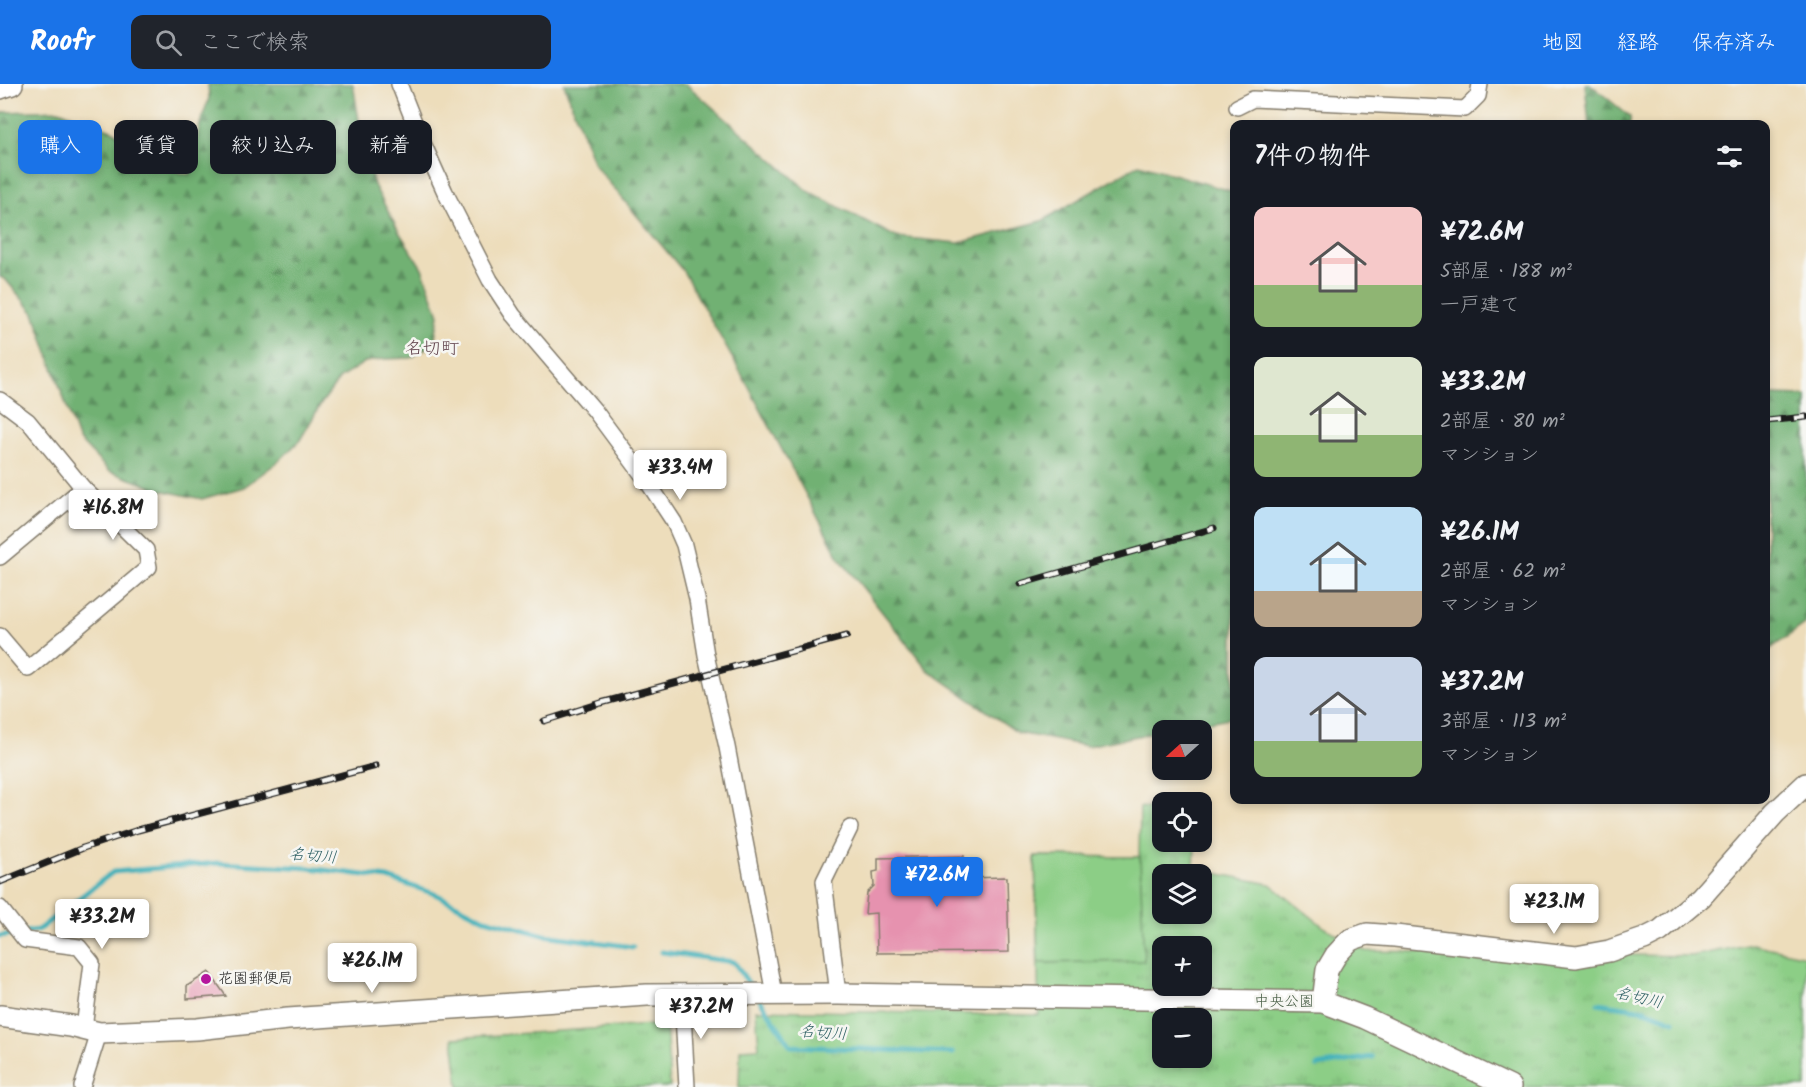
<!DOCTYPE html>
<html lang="ja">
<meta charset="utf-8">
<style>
:root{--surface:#171b24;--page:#20242c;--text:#f1f3f6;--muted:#9ea1a6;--accent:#1a73e8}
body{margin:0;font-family:Kalam,"Klee One",sans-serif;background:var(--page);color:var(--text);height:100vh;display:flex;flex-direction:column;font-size:22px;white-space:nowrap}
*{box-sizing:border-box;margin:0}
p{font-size:20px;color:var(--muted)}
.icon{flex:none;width:33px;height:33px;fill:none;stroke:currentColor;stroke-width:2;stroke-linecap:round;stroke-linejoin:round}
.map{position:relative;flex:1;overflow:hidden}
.details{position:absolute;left:1230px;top:36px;width:540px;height:684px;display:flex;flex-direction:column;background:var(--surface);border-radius:12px;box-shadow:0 3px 9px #0003}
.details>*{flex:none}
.banner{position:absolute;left:18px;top:36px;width:570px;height:54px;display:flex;gap:12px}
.needle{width:39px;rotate:249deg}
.controls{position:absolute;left:1152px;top:636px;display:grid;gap:12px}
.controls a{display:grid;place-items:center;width:60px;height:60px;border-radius:12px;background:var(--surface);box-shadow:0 3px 9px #0003;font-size:30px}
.price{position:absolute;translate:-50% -51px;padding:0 14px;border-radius:6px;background:#fff;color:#222;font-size:20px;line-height:39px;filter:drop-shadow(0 2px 3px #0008)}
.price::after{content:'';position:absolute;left:50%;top:36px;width:18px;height:14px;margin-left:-9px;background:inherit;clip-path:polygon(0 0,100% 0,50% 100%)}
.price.selected{background:var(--accent);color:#fff}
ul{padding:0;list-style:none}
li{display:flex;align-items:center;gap:18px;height:150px;padding:0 24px}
li span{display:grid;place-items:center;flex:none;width:168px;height:120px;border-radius:12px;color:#555}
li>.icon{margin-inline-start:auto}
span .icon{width:72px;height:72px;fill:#fffc;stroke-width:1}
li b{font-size:26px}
h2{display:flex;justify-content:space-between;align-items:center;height:72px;padding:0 24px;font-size:26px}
.pill{padding:0 21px;border-radius:12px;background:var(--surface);box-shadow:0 3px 9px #0003;font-size:21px;line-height:54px}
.pill.selected{background:var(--accent);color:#fff}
header{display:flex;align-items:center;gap:36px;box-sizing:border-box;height:84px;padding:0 30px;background:var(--accent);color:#fff}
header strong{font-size:28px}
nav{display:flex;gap:33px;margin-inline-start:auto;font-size:21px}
.search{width:420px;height:54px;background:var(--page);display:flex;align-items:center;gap:15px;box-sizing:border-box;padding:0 21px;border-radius:12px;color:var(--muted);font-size:22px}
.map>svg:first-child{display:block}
.grass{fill:url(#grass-tufts);stroke:#547551;stroke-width:1.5;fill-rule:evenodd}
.forest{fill:url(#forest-firs);stroke:#466648;stroke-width:1.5}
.pitch{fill:#8cce86;stroke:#547551;stroke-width:1.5}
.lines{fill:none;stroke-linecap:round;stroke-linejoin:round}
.stream{stroke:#41b1ba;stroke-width:5}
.building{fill:#e692af}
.street-casing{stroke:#847c6c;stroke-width:18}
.secondary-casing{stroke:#847c6c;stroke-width:24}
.street{stroke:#fff;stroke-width:15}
.secondary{stroke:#fff;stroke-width:21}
.rail-casing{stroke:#1c1c1c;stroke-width:7}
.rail{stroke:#f6f6f2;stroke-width:4.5;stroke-dasharray:14;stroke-linecap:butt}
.poi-dot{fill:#b5179e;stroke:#f6f6f2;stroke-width:2}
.labels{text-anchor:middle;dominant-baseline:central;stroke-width:5;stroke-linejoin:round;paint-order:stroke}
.poi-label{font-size:15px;fill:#1c1c1c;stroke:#f6f6f2;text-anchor:start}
.park-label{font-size:15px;fill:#435a41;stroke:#f6f6f2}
.water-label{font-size:16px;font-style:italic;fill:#2d5f63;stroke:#f6f6f2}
.quarter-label{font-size:18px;fill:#63454f;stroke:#f6f6f2}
</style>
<header>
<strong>Roofr</strong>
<div class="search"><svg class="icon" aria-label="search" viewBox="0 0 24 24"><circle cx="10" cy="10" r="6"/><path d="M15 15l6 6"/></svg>ここで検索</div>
<nav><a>地図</a><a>経路</a><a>保存済み</a></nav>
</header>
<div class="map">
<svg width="1806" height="1003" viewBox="0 0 1806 1003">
<defs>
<pattern id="grass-tufts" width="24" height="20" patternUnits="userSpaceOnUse" patternTransform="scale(1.5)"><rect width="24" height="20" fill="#8cce86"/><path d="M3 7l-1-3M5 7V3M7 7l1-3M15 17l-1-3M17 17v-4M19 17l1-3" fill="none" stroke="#78b073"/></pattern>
<pattern id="forest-firs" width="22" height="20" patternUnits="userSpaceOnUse" patternTransform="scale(1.5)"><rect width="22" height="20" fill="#71b173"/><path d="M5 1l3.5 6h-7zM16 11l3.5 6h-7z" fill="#5c8f5e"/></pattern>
</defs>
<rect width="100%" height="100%" fill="#f6f6f2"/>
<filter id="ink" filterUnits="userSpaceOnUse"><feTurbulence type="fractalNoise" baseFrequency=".0167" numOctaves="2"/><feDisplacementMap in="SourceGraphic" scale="12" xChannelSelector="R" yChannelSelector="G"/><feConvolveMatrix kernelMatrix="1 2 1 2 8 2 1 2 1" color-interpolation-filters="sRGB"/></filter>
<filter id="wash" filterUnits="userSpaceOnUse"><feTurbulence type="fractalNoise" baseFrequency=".008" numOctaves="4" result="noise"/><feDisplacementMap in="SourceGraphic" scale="24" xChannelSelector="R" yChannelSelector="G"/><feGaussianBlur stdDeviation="1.35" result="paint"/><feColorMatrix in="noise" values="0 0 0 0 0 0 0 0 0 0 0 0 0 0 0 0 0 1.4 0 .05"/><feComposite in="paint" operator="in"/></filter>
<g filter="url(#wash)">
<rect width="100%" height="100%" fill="#edddbb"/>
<g class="grass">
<path d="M1140,723L1162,726V758H1195L1194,785L1270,800L1324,843L1365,867L1692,872L1752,860L1806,872V1003H739L740,965L759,964L756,926L1039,931L1035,772L1139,773ZM1162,790H1202V830H1162ZM1162,862H1202V902H1162ZM1162,934H1202V974H1162Z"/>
<path d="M666,940L670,1003H459L453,954Z"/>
</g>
<g class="forest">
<path d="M208,0H353L363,61L374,101L399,148L422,184L439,231L434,259L411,274L383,275L365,278L340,294L321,320L300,356L279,377L244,403L202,415L160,406L109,387L78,355L34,229L5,195L0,193V30L5,28L59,26L114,47L155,82L190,91L200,40L209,14Z"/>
<path d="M564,0H686L808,107L896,153L959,159L1042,137L1139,80L1234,108V633L1087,662L1018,649L928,586L840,475L747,300L683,187L594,80Z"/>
<path d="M1585,0H1590L1630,33V40H1589Z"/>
<path d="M1771,311L1806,312V539L1766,568V313Z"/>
</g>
<path class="pitch" d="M1035,772L1140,773L1144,877L1038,879Z"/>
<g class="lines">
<g class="stream">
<path d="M0,852L38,846L113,788L218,779L309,784L388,794L435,810L485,835L544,851L633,863"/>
<path d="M662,868L734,878L753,906"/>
<path d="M760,916L791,962L953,969"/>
<path d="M1598,919L1645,926L1674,937"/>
<path d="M1317,982L1372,973"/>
</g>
</g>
<g id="blocks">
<g class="building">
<path d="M964,772L965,794L1007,793L1009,868L877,869L876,829L865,830L867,809L874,802L873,788L878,787V774Z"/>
<path d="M209,888L226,912L187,915V902Z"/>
</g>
</g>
</g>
<g filter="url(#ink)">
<use href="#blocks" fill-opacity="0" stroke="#847c6c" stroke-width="1.5"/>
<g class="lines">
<g class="street-casing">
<g id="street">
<path d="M399,0L418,48L445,108L490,196L513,231L595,327L647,397L674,438L684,461L697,515L706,571L727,663L774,910"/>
<path d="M1237,23L1253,15L1465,25L1478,12L1480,0"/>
<path d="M0,316L28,337L83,404L146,466L149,483L28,585L0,552"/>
<path d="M0,473L83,404"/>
<path d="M0,824L25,856L79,863L92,879L84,945"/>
<path d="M838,910L824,797L850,744"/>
<path d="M682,911L687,1003"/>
<path d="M82,1003L99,949"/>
</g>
</g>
<g class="secondary-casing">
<g id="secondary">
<path d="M0,4L12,0"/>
<path d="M1323,918L1327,886L1336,871L1350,856L1367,850L1395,852L1576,873L1609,867L1644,855L1660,847L1701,813L1775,729L1806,700"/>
<path d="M0,932L71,942L99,949L197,945L288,935L647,911L838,910L1323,918L1365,934L1510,1003"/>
</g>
</g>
<use href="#street" class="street"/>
<use href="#secondary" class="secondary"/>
<g class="rail-casing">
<g id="rail">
<path d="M1766,337L1806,333"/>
<path d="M1020,500L1214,444"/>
<path d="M544,637L601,619L847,552"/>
<path d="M0,798L83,764L138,746L376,682"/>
</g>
</g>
<use href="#rail" class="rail"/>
</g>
</g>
<circle class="poi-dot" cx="206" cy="895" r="6"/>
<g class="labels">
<g class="poi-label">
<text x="218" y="895">花園郵便局</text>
</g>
<g class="park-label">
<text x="1284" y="918">中央公園</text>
</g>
<g class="water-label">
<text transform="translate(313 772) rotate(5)">名切川</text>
<text transform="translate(1639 914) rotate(13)">名切川</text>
<text transform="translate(823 949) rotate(4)">名切川</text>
</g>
<g class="quarter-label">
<text x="432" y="265">名切町</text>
</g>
</g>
</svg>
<div class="controls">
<a><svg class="needle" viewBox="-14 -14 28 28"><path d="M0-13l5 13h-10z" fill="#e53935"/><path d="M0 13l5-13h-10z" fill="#9ea1a6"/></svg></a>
<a><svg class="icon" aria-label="locate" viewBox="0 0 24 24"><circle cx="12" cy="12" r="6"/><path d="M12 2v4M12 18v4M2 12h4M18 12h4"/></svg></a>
<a><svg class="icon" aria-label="layers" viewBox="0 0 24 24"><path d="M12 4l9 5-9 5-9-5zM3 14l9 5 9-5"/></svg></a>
<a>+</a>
<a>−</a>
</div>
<b class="price" style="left:680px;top:417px">¥33.4M</b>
<b class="price" style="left:113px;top:457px">¥16.8M</b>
<b class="price selected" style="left:937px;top:824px">¥72.6M</b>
<b class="price" style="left:1554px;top:851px">¥23.1M</b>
<b class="price" style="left:102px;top:866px">¥33.2M</b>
<b class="price" style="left:372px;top:910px">¥26.1M</b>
<b class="price" style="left:701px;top:956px">¥37.2M</b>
<div class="banner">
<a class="pill selected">購入</a>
<a class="pill">賃貸</a>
<a class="pill">絞り込み</a>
<a class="pill">新着</a>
</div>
<section class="details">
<h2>7件の物件<svg class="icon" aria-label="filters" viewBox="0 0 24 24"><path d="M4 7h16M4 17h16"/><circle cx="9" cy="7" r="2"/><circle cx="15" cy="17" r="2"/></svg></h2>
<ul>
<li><span style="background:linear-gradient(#f6c9c9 65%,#8fb573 0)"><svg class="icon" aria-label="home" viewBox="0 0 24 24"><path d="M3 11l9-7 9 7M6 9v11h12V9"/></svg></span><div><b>¥72.6M</b><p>5部屋 · 188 m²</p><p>一戸建て</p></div></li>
<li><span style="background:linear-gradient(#dfe7d0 65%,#8fb573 0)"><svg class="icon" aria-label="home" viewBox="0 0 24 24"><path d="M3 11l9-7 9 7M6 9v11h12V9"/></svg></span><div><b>¥33.2M</b><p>2部屋 · 80 m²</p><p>マンション</p></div></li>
<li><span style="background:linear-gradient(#bfe0f5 70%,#b9a48a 0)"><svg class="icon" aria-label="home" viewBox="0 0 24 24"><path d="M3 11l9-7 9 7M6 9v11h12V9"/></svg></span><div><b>¥26.1M</b><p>2部屋 · 62 m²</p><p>マンション</p></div></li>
<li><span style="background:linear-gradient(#c9d6e8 70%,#8fb573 0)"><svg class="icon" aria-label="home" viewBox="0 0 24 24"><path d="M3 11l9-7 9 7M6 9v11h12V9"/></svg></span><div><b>¥37.2M</b><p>3部屋 · 113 m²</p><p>マンション</p></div></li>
</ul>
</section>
</div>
